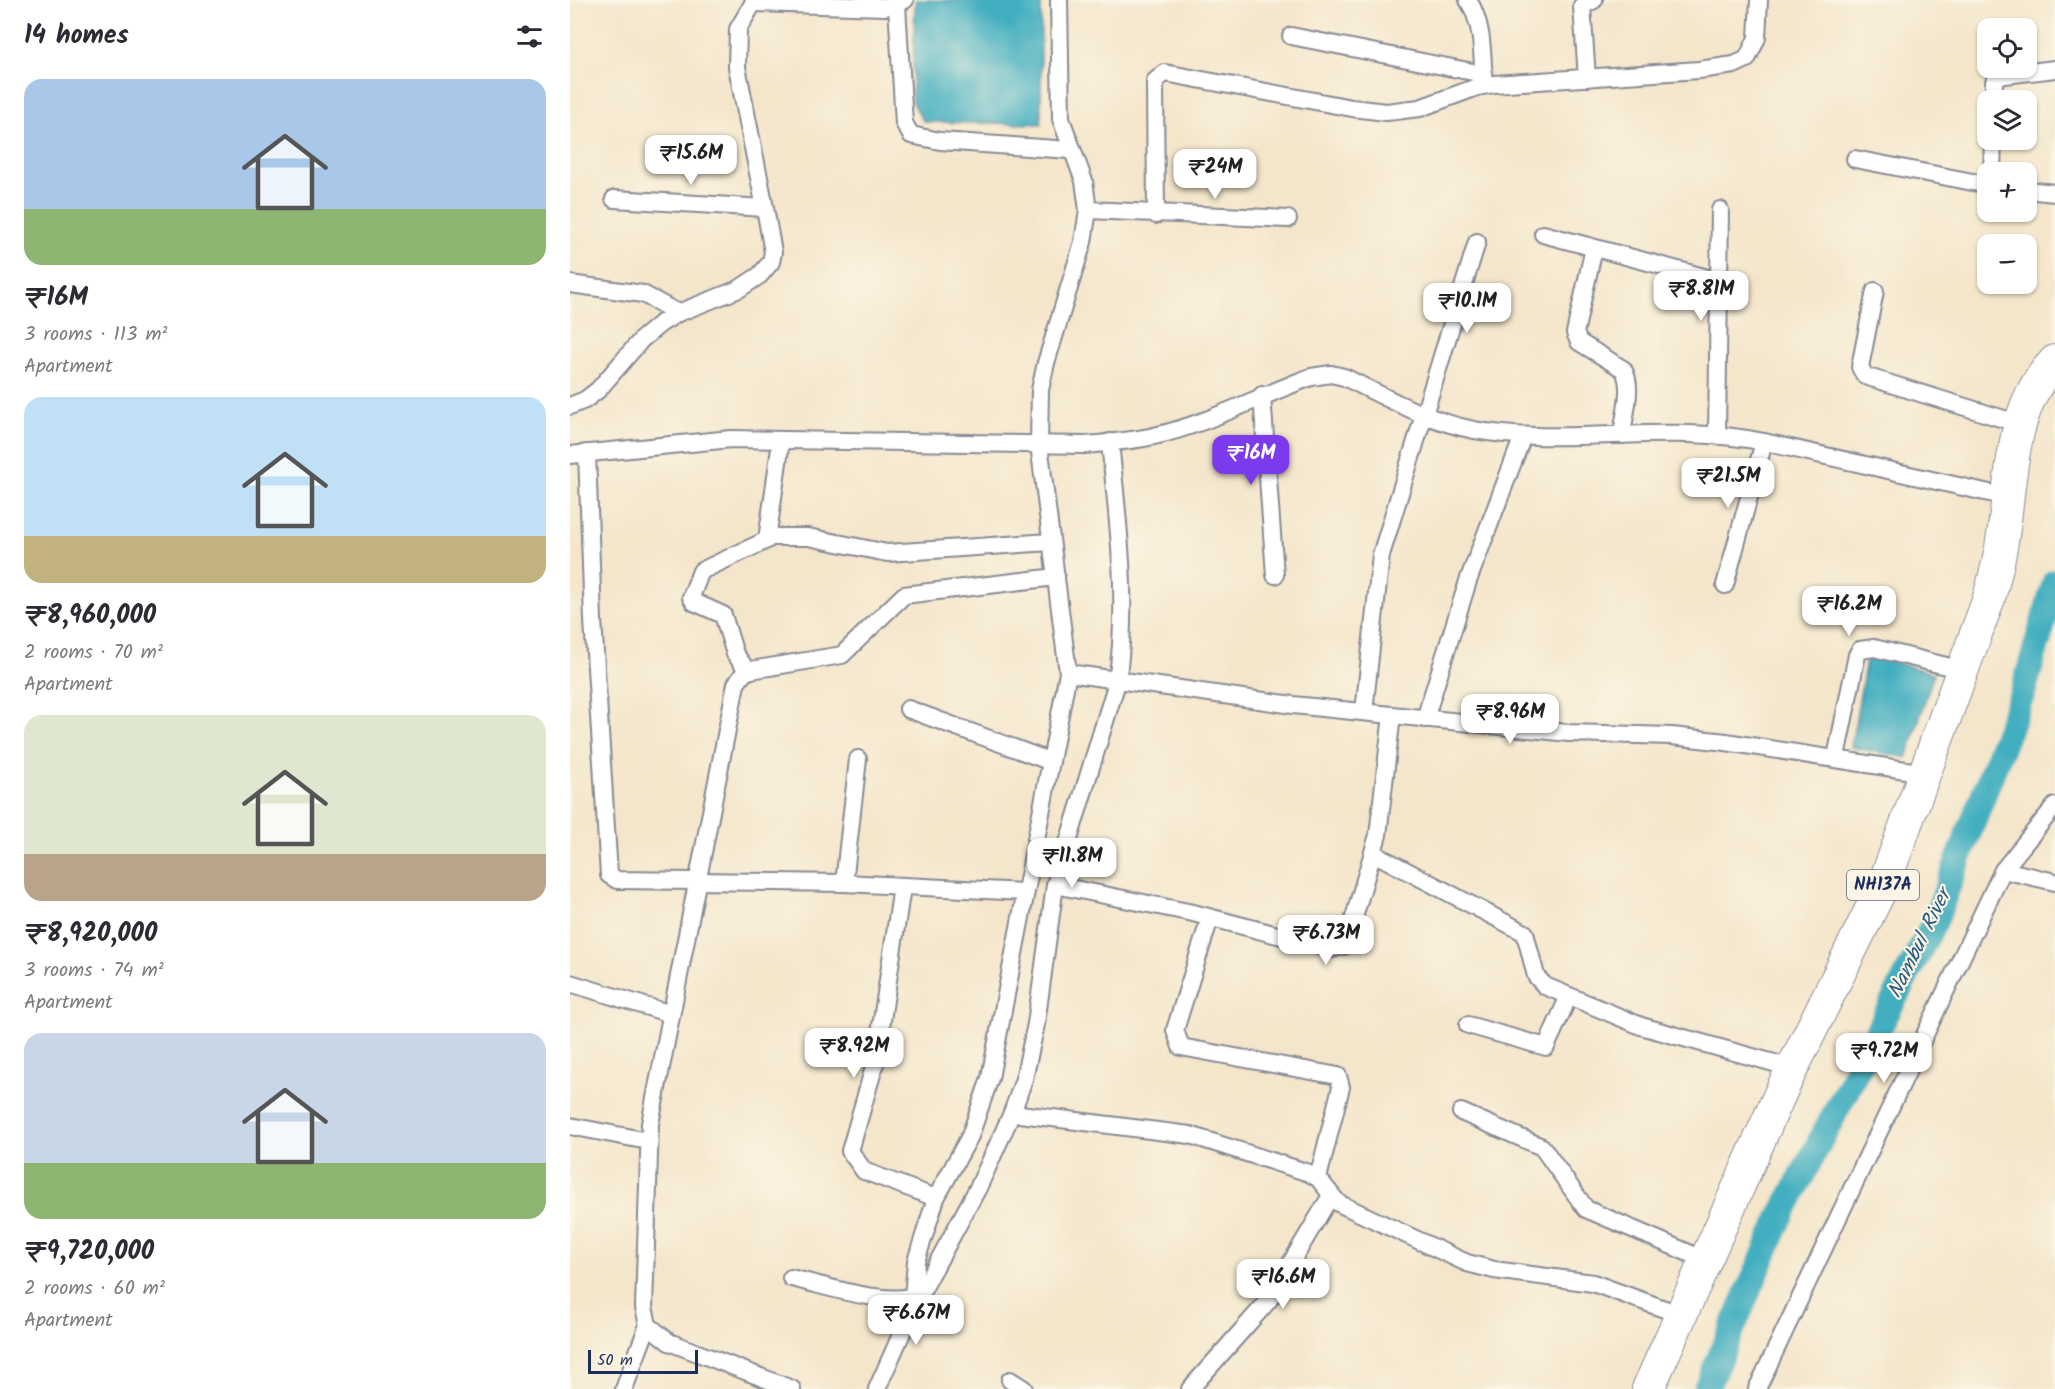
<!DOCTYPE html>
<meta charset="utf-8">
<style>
:root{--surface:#fff;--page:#f7f7f7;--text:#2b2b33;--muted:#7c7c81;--accent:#7c3aed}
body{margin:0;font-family:Kalam,sans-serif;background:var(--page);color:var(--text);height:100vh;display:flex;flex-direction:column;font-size:22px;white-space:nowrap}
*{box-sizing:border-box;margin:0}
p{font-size:20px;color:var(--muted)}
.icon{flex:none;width:33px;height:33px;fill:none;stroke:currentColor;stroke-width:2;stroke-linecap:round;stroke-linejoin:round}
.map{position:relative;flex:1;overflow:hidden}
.details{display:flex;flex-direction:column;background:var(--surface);width:570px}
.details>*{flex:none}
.buttons{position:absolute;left:1407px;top:18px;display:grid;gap:12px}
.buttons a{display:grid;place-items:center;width:60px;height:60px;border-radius:12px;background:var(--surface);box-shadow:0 2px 4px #0004;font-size:30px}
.scale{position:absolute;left:18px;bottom:15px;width:110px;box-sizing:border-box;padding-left:6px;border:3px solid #1b2f5e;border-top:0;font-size:16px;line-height:21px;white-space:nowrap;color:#1b2f5e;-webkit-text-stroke:4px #fcf5e5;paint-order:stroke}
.price{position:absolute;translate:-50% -51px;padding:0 14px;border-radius:12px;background:#fff;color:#222;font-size:20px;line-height:39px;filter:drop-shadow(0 2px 3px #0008)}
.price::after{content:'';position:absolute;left:50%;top:36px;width:18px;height:14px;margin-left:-9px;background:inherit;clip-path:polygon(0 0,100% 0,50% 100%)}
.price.active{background:var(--accent);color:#fff}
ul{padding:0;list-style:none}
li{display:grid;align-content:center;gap:12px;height:318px;padding:0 24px}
li span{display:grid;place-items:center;height:186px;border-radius:18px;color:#555}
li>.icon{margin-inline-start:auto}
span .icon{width:108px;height:108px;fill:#fffc;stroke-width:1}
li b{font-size:26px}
h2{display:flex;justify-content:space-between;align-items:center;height:72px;padding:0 24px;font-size:26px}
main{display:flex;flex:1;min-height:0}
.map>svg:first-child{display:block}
.water{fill:#42afc0;stroke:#2e6f8f;stroke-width:1.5}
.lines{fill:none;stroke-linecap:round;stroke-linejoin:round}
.river{stroke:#42afc0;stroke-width:26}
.street-casing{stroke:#888a94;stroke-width:20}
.highway-casing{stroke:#888a94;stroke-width:34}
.street{stroke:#fff;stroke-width:16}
.highway{stroke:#fff;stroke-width:32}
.labels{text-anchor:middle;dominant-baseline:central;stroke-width:4.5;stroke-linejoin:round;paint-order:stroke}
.shield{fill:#fcf5e5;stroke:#5e6a86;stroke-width:1.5}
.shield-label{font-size:18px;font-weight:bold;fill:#1b2f5e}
.water-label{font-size:21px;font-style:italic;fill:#295c80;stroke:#fcf5e5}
</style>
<main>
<section class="details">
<h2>14 homes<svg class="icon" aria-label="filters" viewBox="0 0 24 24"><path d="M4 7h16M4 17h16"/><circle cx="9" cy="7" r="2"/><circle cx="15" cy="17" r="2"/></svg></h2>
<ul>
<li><span style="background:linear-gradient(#a9c7e8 70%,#8fb573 0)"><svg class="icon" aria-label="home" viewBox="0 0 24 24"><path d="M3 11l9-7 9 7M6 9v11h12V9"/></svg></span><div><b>₹16M</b><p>3 rooms · 113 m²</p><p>Apartment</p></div></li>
<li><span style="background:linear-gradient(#bfe0f5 75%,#c2b280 0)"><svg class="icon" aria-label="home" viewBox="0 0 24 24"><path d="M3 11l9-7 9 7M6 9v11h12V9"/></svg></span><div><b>₹8,960,000</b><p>2 rooms · 70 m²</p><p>Apartment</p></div></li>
<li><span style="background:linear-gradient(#dfe7d0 75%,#b9a48a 0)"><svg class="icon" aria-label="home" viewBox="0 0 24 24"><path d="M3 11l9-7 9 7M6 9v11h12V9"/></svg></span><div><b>₹8,920,000</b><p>3 rooms · 74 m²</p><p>Apartment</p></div></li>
<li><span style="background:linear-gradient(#c9d6e8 70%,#8fb573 0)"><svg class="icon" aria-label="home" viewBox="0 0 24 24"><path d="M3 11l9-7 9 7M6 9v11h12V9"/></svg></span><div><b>₹9,720,000</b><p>2 rooms · 60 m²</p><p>Apartment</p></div></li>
</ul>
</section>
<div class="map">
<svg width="1485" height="1389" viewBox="0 0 1485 1389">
<rect width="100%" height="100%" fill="#fcf5e5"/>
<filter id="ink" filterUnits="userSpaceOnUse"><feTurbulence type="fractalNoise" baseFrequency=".0167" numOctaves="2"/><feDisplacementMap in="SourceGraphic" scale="12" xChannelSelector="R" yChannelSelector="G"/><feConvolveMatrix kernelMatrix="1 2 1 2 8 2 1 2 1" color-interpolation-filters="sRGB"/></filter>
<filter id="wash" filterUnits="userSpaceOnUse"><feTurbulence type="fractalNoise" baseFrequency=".008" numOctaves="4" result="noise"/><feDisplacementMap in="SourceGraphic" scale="24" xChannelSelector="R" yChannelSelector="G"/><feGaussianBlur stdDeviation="1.35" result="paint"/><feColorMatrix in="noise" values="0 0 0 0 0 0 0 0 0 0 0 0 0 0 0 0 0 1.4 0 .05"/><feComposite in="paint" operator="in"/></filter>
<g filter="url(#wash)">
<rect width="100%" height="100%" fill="#f4e6cb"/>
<g class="water">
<path d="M345,0L471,2V124L354,122L342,102Z"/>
<path d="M1297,655L1364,673L1337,758L1281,747Z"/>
</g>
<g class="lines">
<path class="river" d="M1136,1389L1211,1216L1364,923L1453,692L1485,582"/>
</g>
</g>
<g filter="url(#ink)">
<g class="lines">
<g class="street-casing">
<g id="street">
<path d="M898,0C914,25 912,56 914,85"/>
<path d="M183,3L315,7L335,0"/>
<path d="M327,5L334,123L341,135L370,141L500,150"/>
<path d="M721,36L913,74"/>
<path d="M1017,78L1012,6L1024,0"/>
<path d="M1424,100V82L1427,76L1485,69"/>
<path d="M1285,159L1418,185"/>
<path d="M1422,172L1423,140"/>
<path d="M1456,190L1485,193"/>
<path d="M44,199L195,208"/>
<path d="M518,210L718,219"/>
<path d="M586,215L585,81L595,73L782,108L816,112L850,108L907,87L924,84L1129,70L1164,65L1177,59L1187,38L1189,0"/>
<path d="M973,234L1149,281"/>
<path d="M1024,248L1005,333L1009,342L1053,369C1064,386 1054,415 1052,435"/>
<path d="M0,284L73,294L108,313"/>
<path d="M1305,291L1290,367L1295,376L1450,424"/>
<path d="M692,395L705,575"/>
<path d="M0,406L15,400L28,390L72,339L90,324L108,313L169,289L190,275L201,262L203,252L195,208L167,67L168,29L185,0"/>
<path d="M1147,435L1150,210"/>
<path d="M17,453L23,620L39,875L47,880L274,883L455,892"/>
<path d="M0,455L161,439L515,445C538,443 562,441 584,436C638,424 689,396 741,377L761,374L774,377C816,397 857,421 904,430C999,447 1098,422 1194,442L1437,497"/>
<path d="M198,537H238L317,553L481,542"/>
<path d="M1155,585L1194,442"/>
<path d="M178,671L165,654L153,615L124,602L121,597L131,571L197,540L211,441"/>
<path d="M498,673L723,705L999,733L1102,736L1156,742L1355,773"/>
<path d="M338,709L479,761"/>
<path d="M794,712L811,555L907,242"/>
<path d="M855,719L898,581L953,436"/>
<path d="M1266,757L1287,655L1290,650L1304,648L1392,670"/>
<path d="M803,853L955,933L966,976L975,986L1071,1026L1222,1068"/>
<path d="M1433,870L1485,882"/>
<path d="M274,883L288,759"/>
<path d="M485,885L623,913L761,949L776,945L808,835L822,715"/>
<path d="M332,887L306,1060L280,1151L294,1171L366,1198"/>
<path d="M640,918L605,1030L611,1047L768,1076L771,1087L748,1178"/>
<path d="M0,983L101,1014"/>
<path d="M898,1025L976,1047L999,996"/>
<path d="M891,1112L972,1147L1016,1209L1135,1260"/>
<path d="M442,1113L620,1135L739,1173L748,1178L768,1203L897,1263L924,1270L1023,1283L1111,1315"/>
<path d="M0,1126L78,1141"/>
<path d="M221,1278C253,1285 322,1309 351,1293L409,1186L442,1113L454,1079L466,1024L485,885L547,682C559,601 548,523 540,442"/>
<path d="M440,1380L454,1389"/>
<path d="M54,1389L78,1325"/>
<path d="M222,1389L99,1342L78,1325L74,1307L80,1124L166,684L174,673L181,670L272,655L334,595L486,577"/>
<path d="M307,1389L342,1310L346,1261L366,1198L400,1136L420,1078L498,673L469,444L470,390L476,363L513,242L518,210L514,181L491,119L489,0"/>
<path d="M620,1389L699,1300L760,1197"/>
<path d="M1187,1389L1433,870L1485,806"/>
</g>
</g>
<g class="highway-casing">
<path id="highway" d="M1078,1389L1214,1085L1315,881L1419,598C1425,577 1430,557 1433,535C1442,476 1440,407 1485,361"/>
</g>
<use href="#street" class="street"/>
<use href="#highway" class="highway"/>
</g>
</g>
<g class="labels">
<rect class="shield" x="1277" y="870" width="72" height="30" rx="4.5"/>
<g class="shield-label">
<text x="1313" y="885">NH137A</text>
</g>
<g class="water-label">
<text transform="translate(1350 944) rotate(-64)">Nambul River</text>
</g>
</g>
</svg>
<div class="buttons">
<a><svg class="icon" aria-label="locate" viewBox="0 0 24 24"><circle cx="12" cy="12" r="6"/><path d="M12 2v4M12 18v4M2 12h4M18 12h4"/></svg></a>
<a><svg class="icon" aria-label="layers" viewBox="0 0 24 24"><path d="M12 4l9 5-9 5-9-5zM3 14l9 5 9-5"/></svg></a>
<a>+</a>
<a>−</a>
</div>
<div class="scale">50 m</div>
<b class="price" style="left:121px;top:186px">₹15.6M</b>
<b class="price" style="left:645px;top:200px">₹24M</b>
<b class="price" style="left:1131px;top:322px">₹8.81M</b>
<b class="price" style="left:897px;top:334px">₹10.1M</b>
<b class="price active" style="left:681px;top:486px">₹16M</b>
<b class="price" style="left:1158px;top:509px">₹21.5M</b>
<b class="price" style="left:1279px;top:637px">₹16.2M</b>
<b class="price" style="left:940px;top:745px">₹8.96M</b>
<b class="price" style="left:502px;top:889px">₹11.8M</b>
<b class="price" style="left:756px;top:966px">₹6.73M</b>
<b class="price" style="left:284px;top:1079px">₹8.92M</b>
<b class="price" style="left:1314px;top:1084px">₹9.72M</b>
<b class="price" style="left:713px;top:1310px">₹16.6M</b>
<b class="price" style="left:346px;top:1346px">₹6.67M</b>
</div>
</main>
